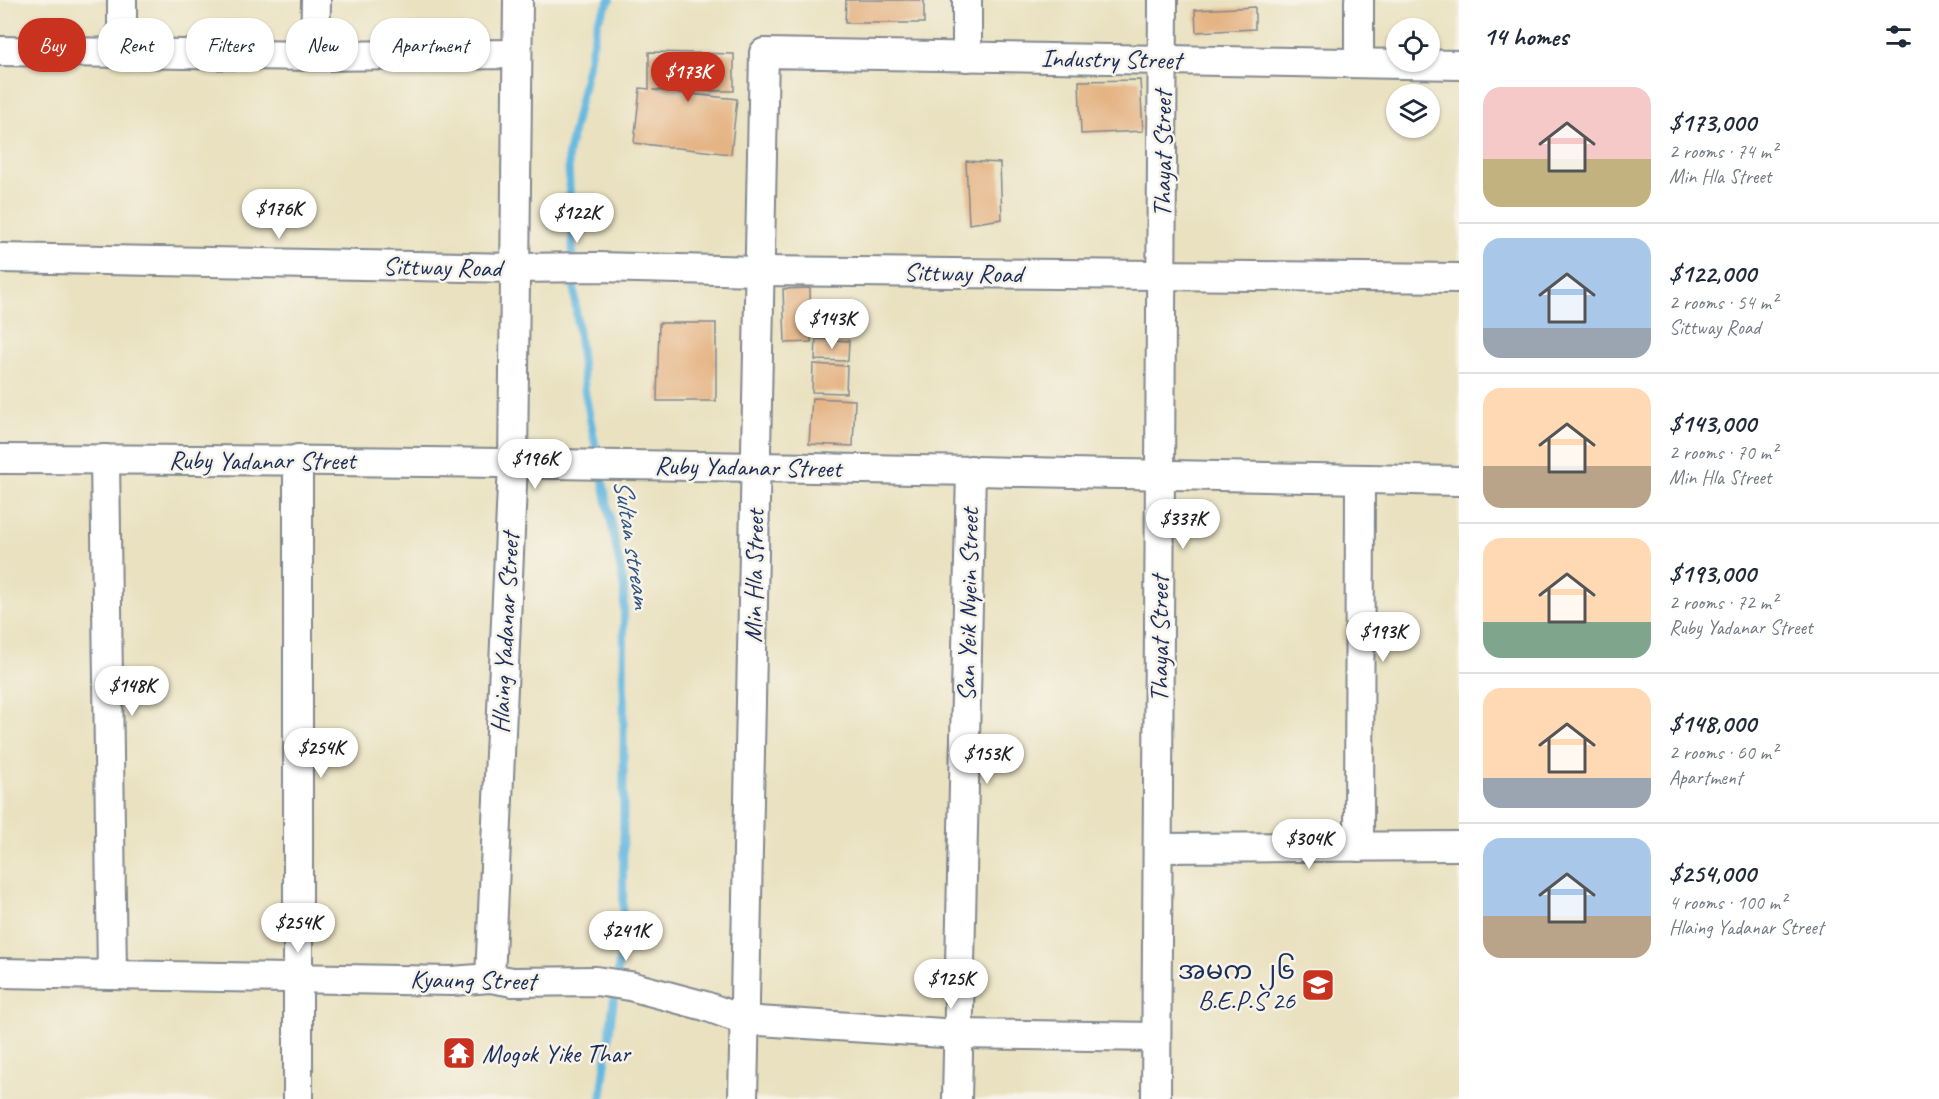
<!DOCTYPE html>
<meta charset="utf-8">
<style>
:root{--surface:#fff;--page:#f2f2f3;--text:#1f2937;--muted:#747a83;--line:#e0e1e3;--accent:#c8321e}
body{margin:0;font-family:Caveat,"Noto Sans Myanmar",sans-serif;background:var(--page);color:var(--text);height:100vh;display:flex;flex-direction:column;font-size:22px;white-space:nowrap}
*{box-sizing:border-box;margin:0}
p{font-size:20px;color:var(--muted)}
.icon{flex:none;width:33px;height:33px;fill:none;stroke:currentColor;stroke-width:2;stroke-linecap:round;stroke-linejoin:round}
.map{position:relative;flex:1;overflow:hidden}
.drawer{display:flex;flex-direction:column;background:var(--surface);width:480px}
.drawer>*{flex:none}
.banner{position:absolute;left:18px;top:18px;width:570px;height:54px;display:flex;gap:12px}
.controls{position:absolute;left:1386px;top:18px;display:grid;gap:12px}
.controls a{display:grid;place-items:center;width:54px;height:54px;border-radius:50%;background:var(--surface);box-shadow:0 2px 4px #0004;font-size:30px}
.price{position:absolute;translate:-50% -51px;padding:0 14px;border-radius:21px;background:#fff;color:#222;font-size:20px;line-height:39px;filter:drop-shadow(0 2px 3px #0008)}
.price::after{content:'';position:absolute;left:50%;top:36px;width:18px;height:14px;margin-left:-9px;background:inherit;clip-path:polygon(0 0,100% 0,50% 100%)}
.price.current{background:var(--accent);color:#fff}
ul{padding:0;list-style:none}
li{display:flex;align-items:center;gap:18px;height:150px;padding:0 24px}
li+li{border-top:2px solid var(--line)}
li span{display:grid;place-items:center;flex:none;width:168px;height:120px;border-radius:18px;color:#555}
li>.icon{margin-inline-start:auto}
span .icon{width:72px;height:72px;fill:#fffc;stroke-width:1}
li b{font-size:26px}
h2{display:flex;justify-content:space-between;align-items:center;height:72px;padding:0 24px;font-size:26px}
.tag{padding:0 21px;border-radius:24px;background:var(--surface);box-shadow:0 2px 4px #0004;font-size:21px;line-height:54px}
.tag.current{background:var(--accent);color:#fff}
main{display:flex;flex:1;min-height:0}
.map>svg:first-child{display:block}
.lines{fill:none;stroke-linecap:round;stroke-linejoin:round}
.stream{stroke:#64b7e0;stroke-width:8}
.building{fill:#e5b484}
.minor-casing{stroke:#82888e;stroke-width:32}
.minor{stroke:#fff;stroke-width:28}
.labels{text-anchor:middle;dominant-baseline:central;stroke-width:5;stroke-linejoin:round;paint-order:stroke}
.street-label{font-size:26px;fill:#1b2f5e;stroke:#f7f3e8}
.poi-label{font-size:26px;fill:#1b2f5e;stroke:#f7f3e8;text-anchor:end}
.water-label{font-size:27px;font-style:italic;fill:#315885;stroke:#f7f3e8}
</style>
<main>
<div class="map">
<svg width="1459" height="1099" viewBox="0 0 1459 1099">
<rect width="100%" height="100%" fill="#f7f3e8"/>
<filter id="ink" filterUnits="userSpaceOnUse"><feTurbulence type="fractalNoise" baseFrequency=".0167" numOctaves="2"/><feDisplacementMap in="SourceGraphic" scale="12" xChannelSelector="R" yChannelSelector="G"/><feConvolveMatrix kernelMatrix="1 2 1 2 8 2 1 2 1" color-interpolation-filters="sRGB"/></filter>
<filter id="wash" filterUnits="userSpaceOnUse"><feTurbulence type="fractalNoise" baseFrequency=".008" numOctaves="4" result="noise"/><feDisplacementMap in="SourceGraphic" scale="24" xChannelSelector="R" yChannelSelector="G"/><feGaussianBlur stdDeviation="1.35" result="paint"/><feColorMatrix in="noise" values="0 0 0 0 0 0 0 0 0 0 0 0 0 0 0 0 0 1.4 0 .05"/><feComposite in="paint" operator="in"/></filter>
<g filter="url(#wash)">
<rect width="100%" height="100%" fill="#e9e1bf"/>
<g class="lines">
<g class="stream">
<path d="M598,459L585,392L575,301L568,155L598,20L610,0"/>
<path d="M601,471L624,588L623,930L617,978"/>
<path d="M601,1099L615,990"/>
</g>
</g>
<g id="blocks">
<g class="building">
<path d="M846,0H924V23H845Z"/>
<path d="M1255,7V29L1196,32L1195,10Z"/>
<path d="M649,52L734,54V91L653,90L737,99L731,154L634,143L640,88L649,89Z"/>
<path d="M1140,80L1143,131L1081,134L1079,81Z"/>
<path d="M966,161L1000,163L1002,219L969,224Z"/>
<path d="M810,288L811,342L785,343L783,289Z"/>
<path d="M659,323H716V401H657Z"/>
<path d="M816,339L849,341L848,361L815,360Z"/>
<path d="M813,364L847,366L846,393L812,392Z"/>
<path d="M812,398L855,400L853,446L809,444Z"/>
</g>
</g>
</g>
<g filter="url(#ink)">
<use href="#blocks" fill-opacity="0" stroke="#82888e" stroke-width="1.5"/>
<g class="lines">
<g class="minor-casing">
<g id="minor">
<path d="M122,0V53"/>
<path d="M0,51L315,56L517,54"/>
<path d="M315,56L316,0"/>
<path d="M967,57V0"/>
<path d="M1359,63V0"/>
<path d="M0,258L515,268L597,267L760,271L1459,278"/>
<path d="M0,459C486,460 973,471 1459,481"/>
<path d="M105,459L112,975"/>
<path d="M298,459V1099"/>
<path d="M1359,847L1360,479"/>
<path d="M1158,848L1459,846"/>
<path d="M0,973L452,981L490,978L513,982L596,981L630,986L705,1006L744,1020L958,1034L1156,1037"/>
<path d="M490,978L513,464L518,0"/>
<path d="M743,1099L764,53L1459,65"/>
<path d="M957,1099L971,470"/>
<path d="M1156,1099L1163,0"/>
</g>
</g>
<use href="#minor" class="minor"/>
</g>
</g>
<defs>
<g id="school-square" transform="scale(1.725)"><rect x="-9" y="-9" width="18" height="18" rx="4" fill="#c8321e" stroke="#f7f3e8"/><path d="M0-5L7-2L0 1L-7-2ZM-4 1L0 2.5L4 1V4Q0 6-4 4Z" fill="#fff"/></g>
<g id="temple-square" transform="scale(1.725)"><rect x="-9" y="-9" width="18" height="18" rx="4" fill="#c8321e" stroke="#f7f3e8"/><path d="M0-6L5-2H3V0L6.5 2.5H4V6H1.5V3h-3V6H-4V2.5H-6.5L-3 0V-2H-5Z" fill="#fff"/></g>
</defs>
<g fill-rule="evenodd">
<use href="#school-square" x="1318" y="985"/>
<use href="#temple-square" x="459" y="1053"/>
</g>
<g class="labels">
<g class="street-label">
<text transform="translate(1111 59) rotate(1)">Industry Street</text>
<text transform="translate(1162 154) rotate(-90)">Thayat Street</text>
<text transform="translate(442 267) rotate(1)">Sittway Road</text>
<text transform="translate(963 273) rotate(1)">Sittway Road</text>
<text x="262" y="460">Ruby Yadanar Street</text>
<text transform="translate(748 467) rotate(1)">Ruby Yadanar Street</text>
<text transform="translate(754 576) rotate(-89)">Min Hla Street</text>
<text transform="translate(968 605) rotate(-89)">San Yeik Nyein Street</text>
<text transform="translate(505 633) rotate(-87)">Hlaing Yadanar Street</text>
<text transform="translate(1159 639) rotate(-90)">Thayat Street</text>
<text transform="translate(473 980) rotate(1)">Kyaung Street</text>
</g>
<g class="poi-label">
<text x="1295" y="970">အမက ၂၆<tspan x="1295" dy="30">B.E.P.S 26</tspan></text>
<text x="482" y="1053" text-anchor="start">Mogok Yike Thar</text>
</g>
<g class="water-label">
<text transform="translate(633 543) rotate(81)">Sultan stream</text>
</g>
</g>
</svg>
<div class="controls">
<a><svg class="icon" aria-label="locate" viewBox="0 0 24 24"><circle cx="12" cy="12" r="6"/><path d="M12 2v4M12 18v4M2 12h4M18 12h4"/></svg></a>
<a><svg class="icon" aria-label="layers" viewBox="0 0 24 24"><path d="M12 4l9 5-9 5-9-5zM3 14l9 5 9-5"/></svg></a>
</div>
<b class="price current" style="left:688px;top:103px">$173K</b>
<b class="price" style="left:279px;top:240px">$176K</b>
<b class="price" style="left:577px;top:244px">$122K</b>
<b class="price" style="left:832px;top:350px">$143K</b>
<b class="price" style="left:535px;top:490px">$196K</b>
<b class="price" style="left:1183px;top:550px">$337K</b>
<b class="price" style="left:1383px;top:663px">$193K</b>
<b class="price" style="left:132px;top:717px">$148K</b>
<b class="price" style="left:321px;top:779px">$254K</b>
<b class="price" style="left:987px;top:785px">$153K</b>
<b class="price" style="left:1309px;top:870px">$304K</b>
<b class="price" style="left:298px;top:954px">$254K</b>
<b class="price" style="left:626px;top:962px">$241K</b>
<b class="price" style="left:951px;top:1010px">$125K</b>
<div class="banner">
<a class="tag current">Buy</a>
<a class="tag">Rent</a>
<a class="tag">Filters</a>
<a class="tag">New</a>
<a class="tag">Apartment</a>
</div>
</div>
<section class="drawer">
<h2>14 homes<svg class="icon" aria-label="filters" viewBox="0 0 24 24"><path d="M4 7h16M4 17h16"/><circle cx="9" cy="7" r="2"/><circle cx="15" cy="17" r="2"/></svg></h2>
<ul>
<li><span style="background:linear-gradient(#f6c9c9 60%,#c2b280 0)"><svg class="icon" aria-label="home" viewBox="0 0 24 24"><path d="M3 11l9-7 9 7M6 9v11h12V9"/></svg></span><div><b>$173,000</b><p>2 rooms · 74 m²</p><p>Min Hla Street</p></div></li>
<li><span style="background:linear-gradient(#a9c7e8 75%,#9aa5b1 0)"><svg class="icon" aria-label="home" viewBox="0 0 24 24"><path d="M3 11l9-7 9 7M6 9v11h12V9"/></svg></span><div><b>$122,000</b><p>2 rooms · 54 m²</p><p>Sittway Road</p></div></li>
<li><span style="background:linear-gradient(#ffd9b3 65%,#b9a48a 0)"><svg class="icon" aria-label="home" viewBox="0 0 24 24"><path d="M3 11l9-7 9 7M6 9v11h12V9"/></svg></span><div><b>$143,000</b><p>2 rooms · 70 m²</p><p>Min Hla Street</p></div></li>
<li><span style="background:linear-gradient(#ffd9b3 70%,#7fa58c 0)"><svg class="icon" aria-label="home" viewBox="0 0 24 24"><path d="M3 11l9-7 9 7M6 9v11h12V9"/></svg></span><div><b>$193,000</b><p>2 rooms · 72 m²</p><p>Ruby Yadanar Street</p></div></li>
<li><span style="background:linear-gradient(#ffd9b3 75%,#9aa5b1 0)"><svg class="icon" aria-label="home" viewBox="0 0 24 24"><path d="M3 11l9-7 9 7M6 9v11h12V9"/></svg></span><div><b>$148,000</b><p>2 rooms · 60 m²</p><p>Apartment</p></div></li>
<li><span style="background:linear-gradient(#a9c7e8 65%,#b9a48a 0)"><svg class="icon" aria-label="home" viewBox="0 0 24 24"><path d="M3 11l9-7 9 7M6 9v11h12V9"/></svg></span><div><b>$254,000</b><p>4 rooms · 100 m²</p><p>Hlaing Yadanar Street</p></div></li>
</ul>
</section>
</main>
